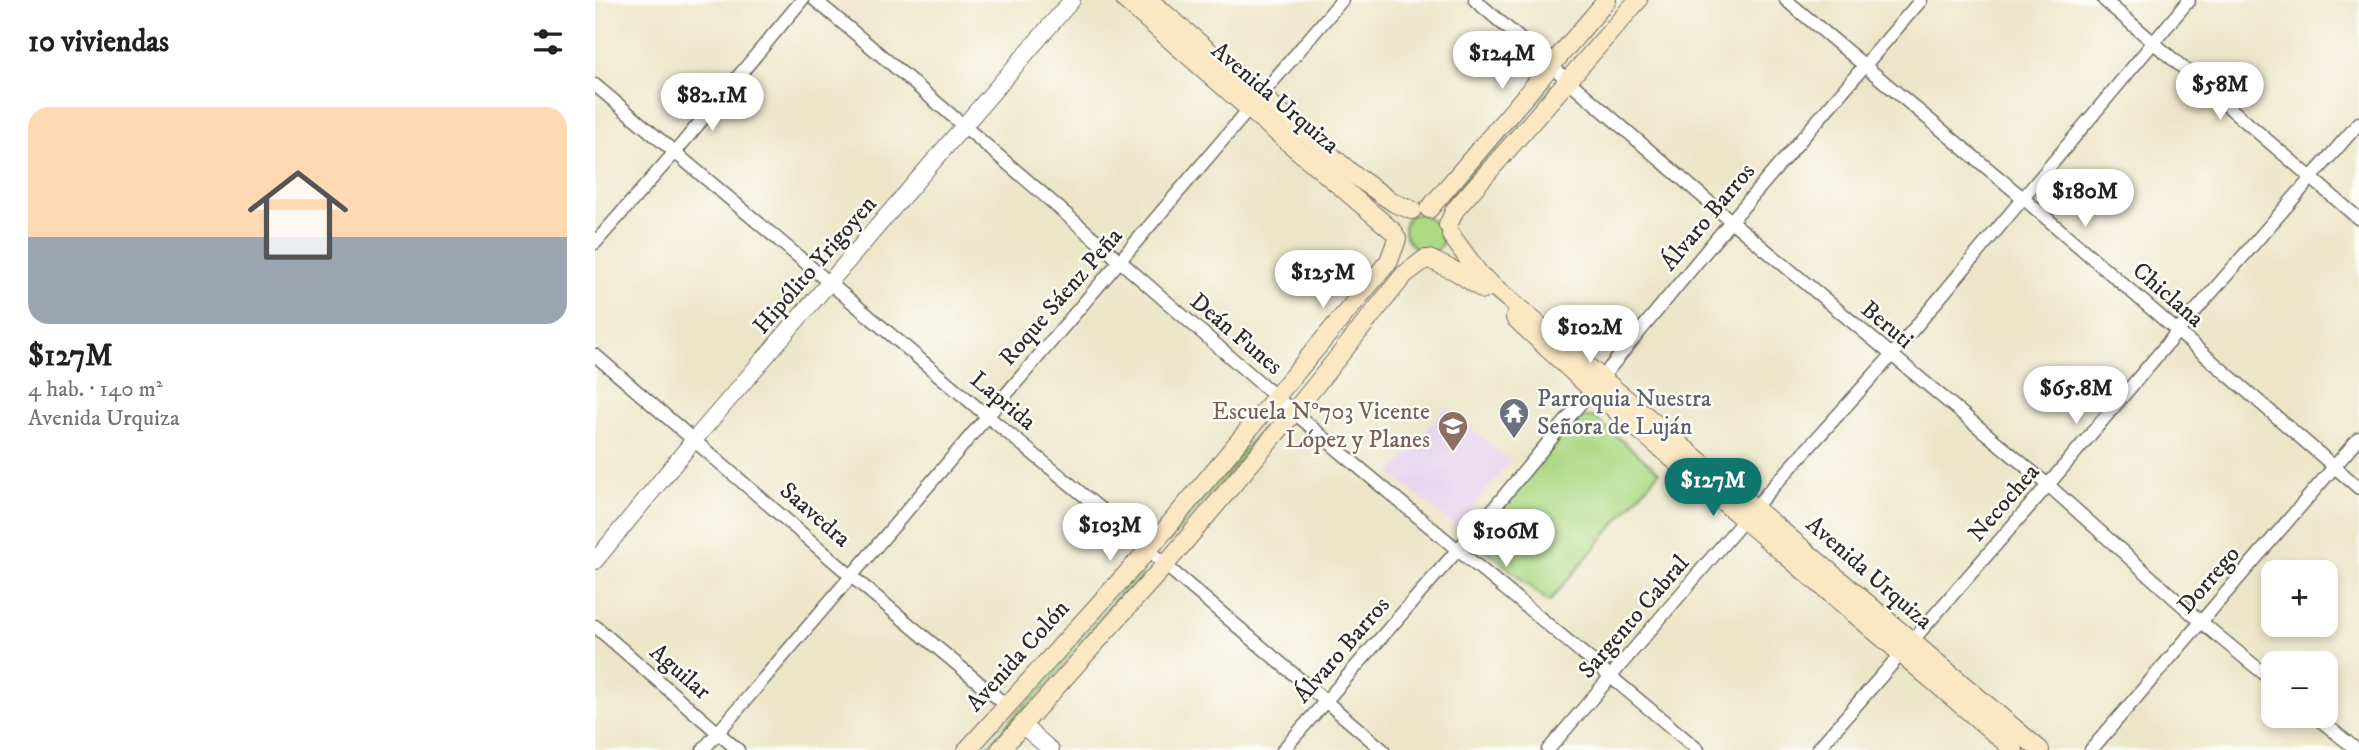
<!DOCTYPE html>
<html lang="es">
<meta charset="utf-8">
<style>
:root{--surface:#fff;--page:#f6f6f6;--text:#202124;--muted:#757577;--accent:#0f766e}
body{margin:0;font-family:"IM FELL DW Pica",serif;background:var(--page);color:var(--text);height:100vh;display:flex;flex-direction:column;font-size:26px;white-space:nowrap}
*{box-sizing:border-box;margin:0}
p{font-size:23px;color:var(--muted)}
.icon{flex:none;width:38px;height:38px;fill:none;stroke:currentColor;stroke-width:2;stroke-linecap:round;stroke-linejoin:round}
.map{position:relative;flex:1;overflow:hidden}
.drawer{display:flex;flex-direction:column;background:var(--surface);width:595px}
.drawer>*{flex:none}
.buttons{position:absolute;left:1666px;top:560px;display:grid;gap:14px}
.buttons a{display:grid;place-items:center;width:77px;height:77px;border-radius:14px;background:var(--surface);box-shadow:0 4px 10px #0003;font-size:35px}
.price{position:absolute;translate:-50% -60px;padding:0 16px;border-radius:24px;background:#fff;color:#222;font-size:23px;line-height:46px;filter:drop-shadow(0 2px 4px #0008)}
.price::after{content:'';position:absolute;left:50%;top:42px;width:21px;height:16px;margin-left:-10px;background:inherit;clip-path:polygon(0 0,100% 0,50% 100%)}
.price.current{background:var(--accent);color:#fff}
ul{padding:0;list-style:none}
li{display:grid;align-content:center;gap:14px;height:371px;padding:0 28px}
li span{display:grid;place-items:center;height:217px;border-radius:21px;color:#555}
li>.icon{margin-inline-start:auto}
span .icon{width:126px;height:126px;fill:#fffc;stroke-width:1}
li b{font-size:30px}
h2{display:flex;justify-content:space-between;align-items:center;height:84px;padding:0 28px;font-size:30px}
main{display:flex;flex:1;min-height:0}
.map>svg:first-child{display:block}
.built{fill:#e6d3f0}
.green{fill:#aeda86;stroke:#6c8258;stroke-width:2}
.lines{fill:none;stroke-linecap:round;stroke-linejoin:round}
.minor-casing{stroke:#6f6c62;stroke-width:15}
.tertiary-casing{stroke:#6f6c62;stroke-width:18}
.secondary-casing{stroke:#6f6c62;stroke-width:20}
.minor{stroke:#fff;stroke-width:12}
.tertiary{stroke:#fff;stroke-width:16}
.secondary{stroke:#fae7c3;stroke-width:18}
.labels{text-anchor:middle;dominant-baseline:central;stroke-width:5;stroke-linejoin:round;paint-order:stroke}
.street-label{font-size:24px;fill:#2b2b2b;stroke:#fdfcf7}
.worship-label{font-size:24px;fill:#5b616d;stroke:#fdfcf7;text-anchor:start}
.education-label{font-size:24px;fill:#785e54;stroke:#fdfcf7;text-anchor:end}
</style>
<main>
<section class="drawer">
<h2>10 viviendas<svg class="icon" aria-label="filters" viewBox="0 0 24 24"><path d="M4 7h16M4 17h16"/><circle cx="9" cy="7" r="2"/><circle cx="15" cy="17" r="2"/></svg></h2>
<ul>
<li><span style="background:linear-gradient(#ffd9b3 60%,#9aa5b1 0)"><svg class="icon" aria-label="home" viewBox="0 0 24 24"><path d="M3 11l9-7 9 7M6 9v11h12V9"/></svg></span><div><b>$127M</b><p>4 hab. · 140 m²</p><p>Avenida Urquiza</p></div></li>
</ul>
</section>
<div class="map">
<svg width="1764" height="750" viewBox="0 0 1764 750">
<rect width="100%" height="100%" fill="#fdfcf7"/>
<filter id="ink" filterUnits="userSpaceOnUse"><feTurbulence type="fractalNoise" baseFrequency=".0143" numOctaves="2"/><feDisplacementMap in="SourceGraphic" scale="14" xChannelSelector="R" yChannelSelector="G"/><feConvolveMatrix kernelMatrix="1 2 1 2 8 2 1 2 1" color-interpolation-filters="sRGB"/></filter>
<filter id="wash" filterUnits="userSpaceOnUse"><feTurbulence type="fractalNoise" baseFrequency=".00686" numOctaves="4" result="noise"/><feDisplacementMap in="SourceGraphic" scale="28" xChannelSelector="R" yChannelSelector="G"/><feGaussianBlur stdDeviation="1.57" result="paint"/><feColorMatrix in="noise" values="0 0 0 0 0 0 0 0 0 0 0 0 0 0 0 0 0 1.4 0 .05"/><feComposite in="paint" operator="in"/></filter>
<g filter="url(#wash)">
<rect width="100%" height="100%" fill="#ece6c9"/>
<path class="built" d="M850,407L915,461L861,527L796,474Z"/>
<g class="green">
<path d="M953,83L957,86L854,203L851,200Z"/>
<path d="M827,214C841,221 857,236 842,250C821,256 798,235 815,215Z"/>
<path d="M983,417H999L1064,472L954,602L887,547L886,535Z"/>
<path d="M673,422L676,425L574,542L570,539Z"/>
<path d="M543,572L547,575L396,750H390Z"/>
</g>
</g>
<g filter="url(#ink)">
<g class="lines">
<g class="minor-casing">
<g id="minor">
<path d="M220,0C383,135 541,276 701,414C834,528 970,637 1103,750"/>
<path d="M880,0L1136,221L1453,485L1606,622L1678,681"/>
<path d="M1191,0L1428,198L1764,488"/>
<path d="M1509,0L1764,219"/>
<path d="M0,85L391,415L554,549L570,565L788,750"/>
<path d="M0,243L81,151L207,0"/>
<path d="M0,355L255,575L412,706"/>
<path d="M0,626L143,750"/>
<path d="M1720,716L1762,750"/>
<path d="M108,750L747,0"/>
<path d="M688,750L894,514L1136,221L1326,0"/>
<path d="M953,750L1160,507L1296,356L1594,0"/>
<path d="M1222,750L1453,485L1583,331L1764,123"/>
<path d="M1496,750L1764,438"/>
</g>
</g>
<g class="tertiary-casing">
<g id="tertiary">
<path d="M0,561L99,440L477,0"/>
<path d="M427,725L456,750"/>
</g>
</g>
<g class="secondary-casing">
<g id="secondary">
<path d="M530,0L653,108L799,232"/>
<path d="M554,0L759,175L799,203L817,210"/>
<path d="M834,209L1012,0"/>
<path d="M853,225L860,210L1043,0"/>
<path d="M856,235L885,275L1445,750"/>
<path d="M834,259L862,272L889,290"/>
<path d="M920,318L996,389L1419,750"/>
<path d="M372,750L554,549L794,261L802,239"/>
<path d="M405,750L570,565L699,412L809,275L830,259"/>
</g>
</g>
<use href="#minor" class="minor"/>
<use href="#tertiary" class="tertiary"/>
<use href="#secondary" class="secondary"/>
</g>
</g>
<defs>
<g id="temple-pin" transform="scale(1.575)"><path d="M0 17L-7.5 6A9.5 9.5 0 1 1 7.5 6Z" fill="#6b7280" stroke="#fdfcf7"/><path d="M0-6L5-2H3V0L6.5 2.5H4V6H1.5V3h-3V6H-4V2.5H-6.5L-3 0V-2H-5Z" fill="#fff"/></g>
<g id="school-pin" transform="scale(1.575)"><path d="M0 17L-7.5 6A9.5 9.5 0 1 1 7.5 6Z" fill="#8d6e63" stroke="#fdfcf7"/><path d="M0-5L7-2L0 1L-7-2ZM-4 1L0 2.5L4 1V4Q0 6-4 4Z" fill="#fff"/></g>
</defs>
<g fill-rule="evenodd">
<use href="#temple-pin" x="919" y="413"/>
<use href="#school-pin" x="858" y="426"/>
</g>
<g class="labels">
<g class="street-label">
<text transform="translate(680 98) rotate(40)">Avenida Urquiza</text>
<text transform="translate(1113 217) rotate(-50)">Álvaro Barros</text>
<text transform="translate(220 265) rotate(-49)">Hipólito Yrigoyen</text>
<text transform="translate(1573 295) rotate(41)">Chiclana</text>
<text transform="translate(466 297) rotate(-49)">Roque Sáenz Peña</text>
<text transform="translate(1292 325) rotate(40)">Beruti</text>
<text transform="translate(641 334) rotate(40)">Deán Funes</text>
<text transform="translate(408 401) rotate(40)">Laprida</text>
<text transform="translate(1409 503) rotate(-49)">Necochea</text>
<text transform="translate(220 515) rotate(41)">Saavedra</text>
<text transform="translate(1274 573) rotate(41)">Avenida Urquiza</text>
<text transform="translate(1614 580) rotate(-49)">Dorrego</text>
<text transform="translate(1039 617) rotate(-49)">Sargento Cabral</text>
<text transform="translate(747 650) rotate(-49)">Álvaro Barros</text>
<text transform="translate(423 656) rotate(-48)">Avenida Colón</text>
<text transform="translate(85 672) rotate(41)">Aguilar</text>
</g>
<g class="worship-label">
<text x="942" y="399">Parroquia Nuestra<tspan x="942" dy="28">Señora de Luján</tspan></text>
</g>
<g class="education-label">
<text x="835" y="412">Escuela N°703 Vicente<tspan x="835" dy="28">López y Planes</tspan></text>
</g>
</g>
</svg>
<div class="buttons">
<a>+</a>
<a>−</a>
</div>
<b class="price" style="left:907px;top:91px">$124M</b>
<b class="price" style="left:1625px;top:122px">$58M</b>
<b class="price" style="left:117px;top:133px">$82.1M</b>
<b class="price" style="left:1490px;top:229px">$180M</b>
<b class="price" style="left:728px;top:310px">$125M</b>
<b class="price" style="left:995px;top:365px">$102M</b>
<b class="price" style="left:1481px;top:426px">$65.8M</b>
<b class="price current" style="left:1118px;top:518px">$127M</b>
<b class="price" style="left:515px;top:563px">$103M</b>
<b class="price" style="left:911px;top:569px">$106M</b>
</div>
</main>
